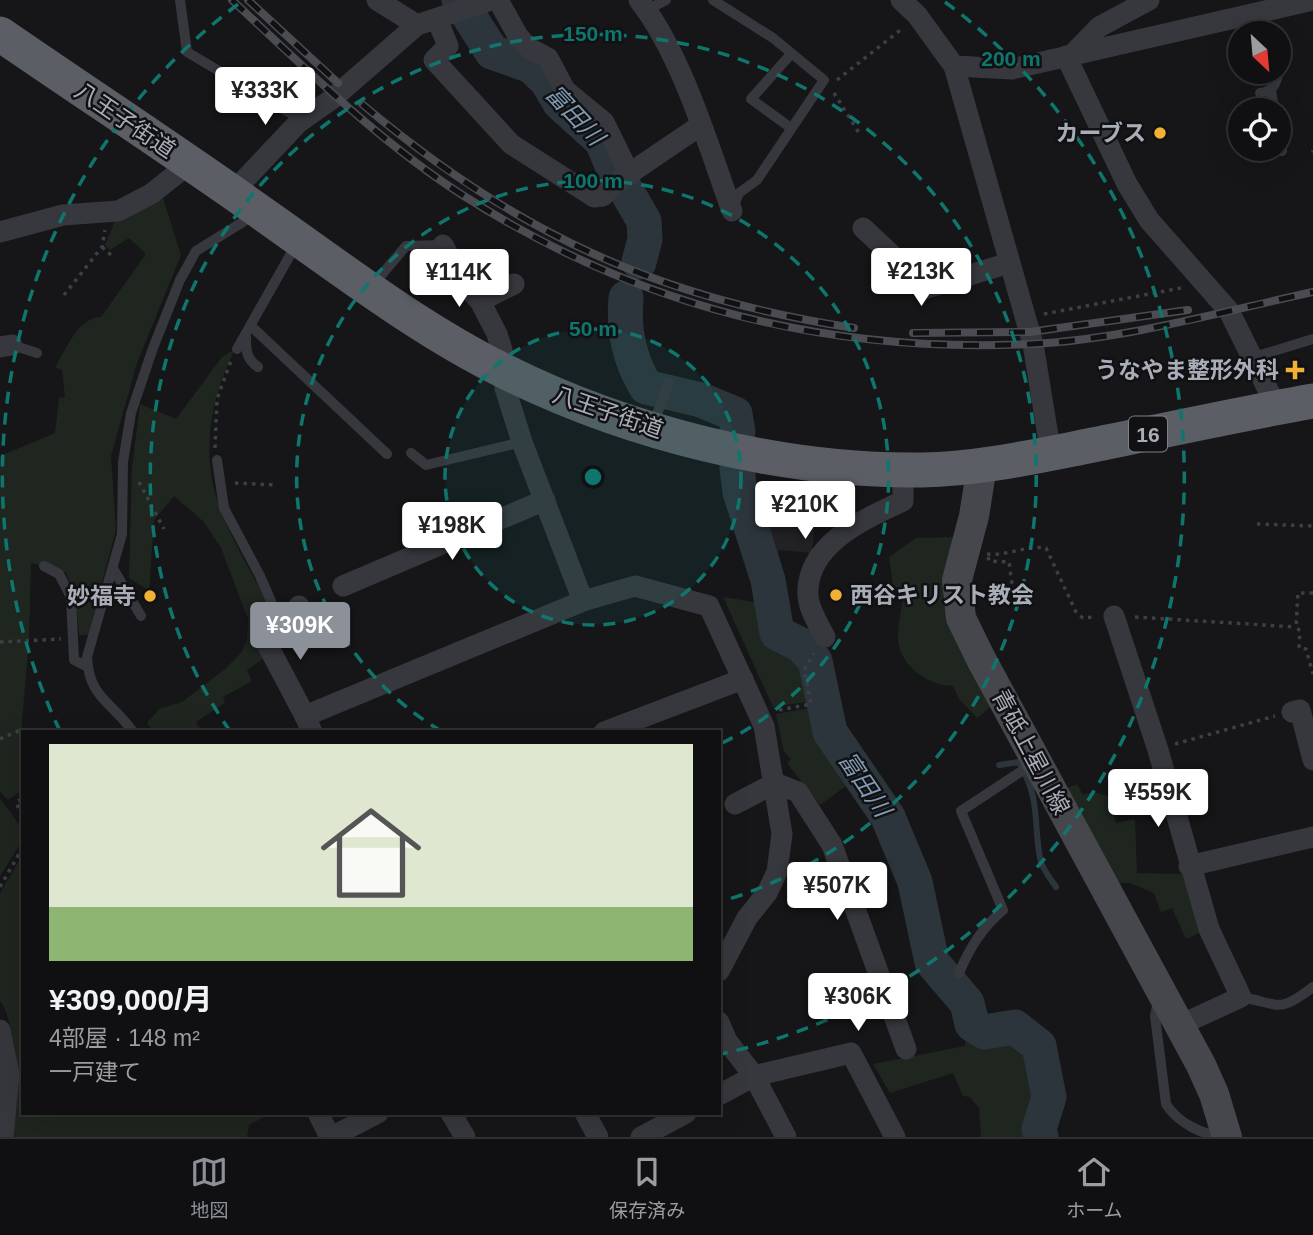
<!DOCTYPE html>
<html lang="ja">
<meta charset="utf-8">
<style>
:root{--surface:#101012;--page:#1e1e20;--text:#f1f3f6;--muted:#9c9d9f;--line:#303032;--accent:#8c9099}
body{margin:0;font-family:Arial,"Noto Sans JP",sans-serif;background:var(--page);color:var(--text);height:100vh;display:flex;flex-direction:column;font-size:26px;white-space:nowrap}
*{box-sizing:border-box;margin:0}
p{font-size:23px;color:var(--muted)}
.icon{flex:none;width:38px;height:38px;fill:none;stroke:currentColor;stroke-width:2;stroke-linecap:round;stroke-linejoin:round}
.map{position:relative;flex:1;overflow:hidden}
.details{position:absolute;left:21px;top:730px;width:700px;height:385px;display:flex;flex-direction:column;background:var(--surface);border-radius:0px;box-shadow:0 7px 28px #0002,0 0 0 2px var(--line)}
.details>*{flex:none}
.needle{width:46px;rotate:154deg}
.controls{position:absolute;left:1228px;top:21px;display:grid;gap:14px}
.controls a{display:grid;place-items:center;width:63px;height:63px;border-radius:50%;background:var(--surface);box-shadow:0 7px 28px #0002,0 0 0 2px var(--line);font-size:35px}
.price{position:absolute;translate:-50% -60px;padding:0 16px;border-radius:7px;background:#fff;color:#222;font-size:23px;line-height:46px;filter:drop-shadow(0 2px 4px #0008)}
.price::after{content:'';position:absolute;left:50%;top:42px;width:21px;height:16px;margin-left:-10px;background:inherit;clip-path:polygon(0 0,100% 0,50% 100%)}
.price.current{background:var(--accent);color:#fff}
ul{padding:0;list-style:none}
li{display:grid;align-content:center;gap:14px;height:371px;padding:0 28px}
li+li{border-top:2px solid var(--line)}
li span{display:grid;place-items:center;height:217px;border-radius:0px;color:#555}
li>.icon{margin-inline-start:auto}
span .icon{width:126px;height:126px;fill:#fffc;stroke-width:1}
li b{font-size:30px}
.tab-bar{display:flex;justify-content:space-around;align-items:center;height:98px;border-top:2px solid var(--line);background:var(--surface);font-size:19px;color:var(--muted)}
.tab-bar a{display:grid;justify-items:center;gap:4px}
.tab-bar .current{color:var(--accent)}
.map>svg:first-child{display:block}
.built{fill:#222225}
.green{fill:#1e261f}
.lines{fill:none;stroke-linecap:round;stroke-linejoin:round}
.stream{stroke:#2c353c;stroke-width:6}
.river{stroke:#2c353c;stroke-width:35}
.path{stroke:#3d3f44;stroke-width:3.5;stroke-dasharray:3.5 5;stroke-linecap:butt}
.service{stroke:#37383d;stroke-width:10}
.minor{stroke:#37383d;stroke-width:21}
.secondary{stroke:#45474d;stroke-width:30}
.trunk{stroke:#5b5e65;stroke-width:35}
.rail-casing{stroke:#4a4c52;stroke-width:8}
.rail{stroke:#111113;stroke-width:5;stroke-dasharray:16;stroke-linecap:butt}
.ring{fill:none;stroke:#0f766e;stroke-width:3.5;stroke-dasharray:12 9}
.poi-dot{fill:#f2b134;stroke:#111113;stroke-width:2.5}
.labels{text-anchor:middle;dominant-baseline:central;stroke-width:5;stroke-linejoin:round;paint-order:stroke}
.shield{fill:#111113;stroke:#7b7e86;stroke-width:2}
.shield-label{font-size:21px;font-weight:bold;fill:#a8adb8}
.street-label{font-size:23px;fill:#a8adb8;stroke:#111113}
.poi-label{font-size:23px;font-weight:bold;fill:#a8adb8;stroke:#111113;text-anchor:end}
.water-label{font-size:24px;font-style:italic;fill:#7f9bb3;stroke:#111113}
.centre{fill:#0f766e;stroke:#111113;stroke-width:3.5}
.ring-label{font-size:21px;text-anchor:middle;font-weight:bold;fill:#0f766e;stroke:#111113;stroke-width:5;stroke-linejoin:round;paint-order:stroke}
</style>
<div class="map">
<svg width="1313" height="1137" viewBox="0 0 1313 1137">
<rect width="100%" height="100%" fill="#161618"/>
<path class="built" d="M752,483L818,488L812,553L779,550L778,556L766,555L749,494Z"/>
<g class="green">
<path d="M162,195L181,255L137,363L111,456L116,530L88,635H79L75,594L66,572L31,563L29,640L21,733L23,789L8,800L0,791V456L55,433L59,398L65,397L62,370L55,367C66,350 78,317 101,317L146,254L129,238L110,250L105,245L117,216Z"/>
<path d="M235,349C211,396 200,454 219,505C233,545 258,583 277,620L267,656L247,670L252,681L223,697L225,703L196,722L202,731H153L147,723L159,709L182,702L225,669L242,652L247,639L248,619L221,548L204,522L174,496L154,520L149,591L129,578L132,467L140,404L176,419L222,357Z"/>
<path d="M954,537L993,705L977,718L959,699L953,686C927,686 897,664 898,635C898,621 903,607 903,591L893,586L889,557L916,538Z"/>
<path d="M723,597L761,603L763,610L759,615L773,645L805,661L800,670L806,702L773,707Z"/>
<path d="M813,664L828,738L853,781L820,805L787,763L791,759L784,752L776,714L814,707L808,671Z"/>
<path d="M1077,784L1083,795L1093,792L1108,796L1116,823L1135,819L1137,873L1187,874L1206,930L1186,939L1172,908L1161,912L1154,893L1130,883L1107,882L1065,789Z"/>
<path d="M0,799C33,840 25,834 0,877Z"/>
<path d="M23,854V1113H272L249,1125L247,1137H13C13,1105 20,1026 0,1001V893Z"/>
<path d="M966,1026L981,1035L1014,1033L1033,1048L1045,1096L1036,1128L1038,1137H981L979,1108L970,1097L963,1096L953,1073L890,1093L873,1064L965,1046Z"/>
</g>
<g class="lines">
<path class="stream" d="M999,765L1019,762C1041,801 1033,819 1040,858C1042,869 1050,878 1056,887"/>
<g class="river">
<path d="M459,0L492,52L531,66L547,81L560,103L602,141L613,168L644,221L645,239L639,262"/>
<path d="M626,298C623,330 629,359 646,387L701,400L735,414L738,432"/>
<path d="M737,468L740,492L768,580L777,633L801,645L815,661L830,732L888,817L915,882L932,962L967,1003L972,1024L985,1032L1015,1027L1039,1046L1049,1097L1039,1129L1041,1137"/>
</g>
<g class="path">
<path d="M837,80L903,28"/>
<path d="M834,93L859,133"/>
<path d="M1312,152L1313,151"/>
<path d="M102,247L111,255"/>
<path d="M64,295L102,247L105,230"/>
<path d="M1044,314L1181,288"/>
<path d="M215,448L217,399L231,361"/>
<path d="M139,482L164,529"/>
<path d="M235,483L275,485"/>
<path d="M1257,524L1313,526"/>
<path d="M987,554C1008,556 1026,545 1046,548L1076,612L1083,618L1096,617"/>
<path d="M988,557L989,561L1009,562L1015,606"/>
<path d="M1313,593H1298L1296,627L1300,631L1299,648L1306,649L1313,674"/>
<path d="M1135,617L1296,627"/>
<path d="M0,642L61,639"/>
<path d="M779,710L811,704L804,670L814,653"/>
<path d="M0,739L23,729L25,732"/>
<path d="M1175,744L1275,716"/>
<path d="M21,799L16,803L23,816"/>
<path d="M0,887L23,847"/>
</g>
<g class="service">
<path d="M180,0L187,52L302,120"/>
<path d="M713,0L773,38L824,80L757,180L739,193L733,208"/>
<path d="M647,10L666,0"/>
<path d="M1260,12L1268,33"/>
<path d="M791,54L751,99L791,128"/>
<path d="M1271,89L1274,110"/>
<path d="M1260,93C1273,91 1277,84 1278,72"/>
<path d="M1279,135L1282,151"/>
<path d="M372,286L406,246L443,245"/>
<path d="M252,327L387,454"/>
<path d="M246,336C246,350 246,359 258,367"/>
<path d="M12,345L37,353"/>
<path d="M237,349L297,243"/>
<path d="M1254,357L1313,339"/>
<path d="M653,425L669,382"/>
<path d="M411,453L426,465L522,442"/>
<path d="M217,460L224,508L260,576L283,629"/>
<path d="M44,566L59,574L71,597L74,660L88,667"/>
<path d="M114,570L141,616"/>
<path d="M133,732C112,701 89,699 87,657L122,534L123,462L131,413L153,348L180,280L196,251L254,215"/>
<path d="M959,973C970,947 982,928 1003,910L961,811L1034,763"/>
<path d="M1241,997C1280,1004 1278,1014 1313,987"/>
<path d="M1158,1001L1155,1016L1166,1104C1177,1122 1203,1136 1224,1136"/>
</g>
<g class="minor">
<path d="M377,0L417,25"/>
<path d="M498,0L518,36L529,48L548,58L565,90L604,122L630,175"/>
<path d="M639,0C682,55 708,145 732,211"/>
<path d="M901,0L917,15L954,66L1012,69L1313,0"/>
<path d="M437,19L448,46L434,60L511,144L594,197L603,196L614,184L701,125"/>
<path d="M1072,55L1099,27L1149,0"/>
<path d="M1066,56L1127,184L1149,220L1229,311L1277,408"/>
<path d="M954,66L1033,344L1051,454"/>
<path d="M232,193L298,123L332,99L417,25L491,0"/>
<path d="M863,228L927,288L1009,263"/>
<path d="M0,232L63,215L118,211L151,194L189,164"/>
<path d="M443,245L464,284L480,301L497,334L502,350L505,388L522,442L583,601L635,586L709,606L764,726L782,834L777,872L767,893L747,918L719,971"/>
<path d="M480,301L514,284"/>
<path d="M0,347L12,345"/>
<path d="M343,586L545,500"/>
<path d="M299,606L268,646L305,716"/>
<path d="M1114,616L1158,750L1209,929L1241,997L1178,1026"/>
<path d="M825,637C819,625 809,610 808,596C805,544 865,519 903,501V470"/>
<path d="M1292,712L1300,710L1313,760"/>
<path d="M312,732L305,716L583,601"/>
<path d="M604,732L743,679"/>
<path d="M735,804L775,783L798,792L832,845L906,1049"/>
<path d="M1189,866L1313,837"/>
<path d="M719,1022L727,1041L754,1076L786,1137"/>
<path d="M0,1030L9,1074L3,1137"/>
<path d="M719,1095L754,1076L851,1053L895,1137"/>
<path d="M318,1113L330,1137"/>
<path d="M451,1113L465,1137"/>
<path d="M585,1113L598,1137"/>
<path d="M331,1137L378,1113"/>
<path d="M641,1137L686,1113"/>
</g>
<path class="secondary" d="M982,466L974,516L957,580L961,618L981,659L1201,1065L1214,1094L1227,1137"/>
<path class="trunk" d="M0,34C93,98 188,160 280,226C352,277 425,332 504,371C628,433 783,472 922,470C980,469 1037,456 1093,445C1167,430 1240,414 1313,401"/>
<g class="rail-casing">
<g id="rail">
<path d="M232,0C305,68 379,142 464,196C638,307 826,354 1032,344C1126,339 1221,312 1313,292"/>
<path d="M248,0L338,83"/>
<path d="M362,104C514,232 657,298 854,328"/>
<path d="M913,333L1030,332L1188,310"/>
</g>
</g>
<use href="#rail" class="rail"/>
</g>
<circle cx="593" cy="477" r="148" fill="#0f766e" fill-opacity=".12"/>
<g class="ring">
<circle cx="593" cy="477" r="148"/>
<path d="M441 731A296 296 0 1 1 720 744"/>
<path d="M230 731A443 443 0 1 1 723 901"/>
<path d="M60 731A591 591 0 0 1 241 2M945 2A591 591 0 0 1 721 1054"/>
</g>
<g class="poi-dot">
<circle cx="1160" cy="133" r="7"/>
<path d="M1291.5 359.5h7v7h7v7h-7v7h-7v-7h-7v-7h7z"/>
<circle cx="836" cy="595" r="7"/>
<circle cx="150" cy="596" r="7"/>
</g>
<g class="labels">
<rect class="shield" x="1129" y="416.5" width="38" height="35" rx="5"/>
<g class="shield-label">
<text x="1148" y="434">16</text>
</g>
<g class="street-label">
<text transform="translate(125 120) rotate(34)">八王子街道</text>
<text transform="translate(608 412) rotate(19)">八王子街道</text>
<text transform="translate(1031 752) rotate(62)">青砥上星川線</text>
</g>
<g class="poi-label">
<text x="1146" y="133">カーブス</text>
<text x="1279" y="370">うなやま整形外科</text>
<text x="850" y="595" text-anchor="start">西谷キリスト教会</text>
<text x="136" y="596">妙福寺</text>
</g>
<g class="water-label">
<text transform="translate(575 115) rotate(47)">富田川</text>
<text transform="translate(865 784) rotate(56)">富田川</text>
</g>
</g>
<circle cx="593" cy="477" r="10" class="centre"/>
<g class="ring-label">
<text x="593" y="41">150 m</text>
<text x="1011" y="66">200 m</text>
<text x="593" y="188">100 m</text>
<text x="593" y="336">50 m</text>
</g>
</svg>
<div class="controls">
<a><svg class="needle" viewBox="-14 -14 28 28"><path d="M0-13l5 13h-10z" fill="#e53935"/><path d="M0 13l5-13h-10z" fill="#9c9d9f"/></svg></a>
<a><svg class="icon" aria-label="locate" viewBox="0 0 24 24"><circle cx="12" cy="12" r="6"/><path d="M12 2v4M12 18v4M2 12h4M18 12h4"/></svg></a>
</div>
<b class="price" style="left:265px;top:127px">¥333K</b>
<b class="price" style="left:921px;top:308px">¥213K</b>
<b class="price" style="left:459px;top:309px">¥114K</b>
<b class="price" style="left:805px;top:541px">¥210K</b>
<b class="price" style="left:452px;top:562px">¥198K</b>
<b class="price current" style="left:300px;top:662px">¥309K</b>
<b class="price" style="left:1158px;top:829px">¥559K</b>
<b class="price" style="left:837px;top:922px">¥507K</b>
<b class="price" style="left:858px;top:1033px">¥306K</b>
<section class="details">
<ul>
<li><span style="background:linear-gradient(#dfe7d0 75%,#8fb573 0)"><svg class="icon" aria-label="home" viewBox="0 0 24 24"><path d="M3 11l9-7 9 7M6 9v11h12V9"/></svg></span><div><b>¥309,000/月</b><p>4部屋 · 148 m²</p><p>一戸建て</p></div></li>
</ul>
</section>
</div>
<nav class="tab-bar">
<a class="current"><svg class="icon" aria-label="map" viewBox="0 0 24 24"><path d="M3 6l6-2 6 2 6-2v14l-6 2-6-2-6 2zM9 4v14M15 6v14"/></svg>地図</a>
<a><svg class="icon" aria-label="saved" viewBox="0 0 24 24"><path d="M7 4h10v16l-5-4-5 4z"/></svg>保存済み</a>
<a><svg class="icon" aria-label="home" viewBox="0 0 24 24"><path d="M3 11l9-7 9 7M6 9v11h12V9"/></svg>ホーム</a>
</nav>
